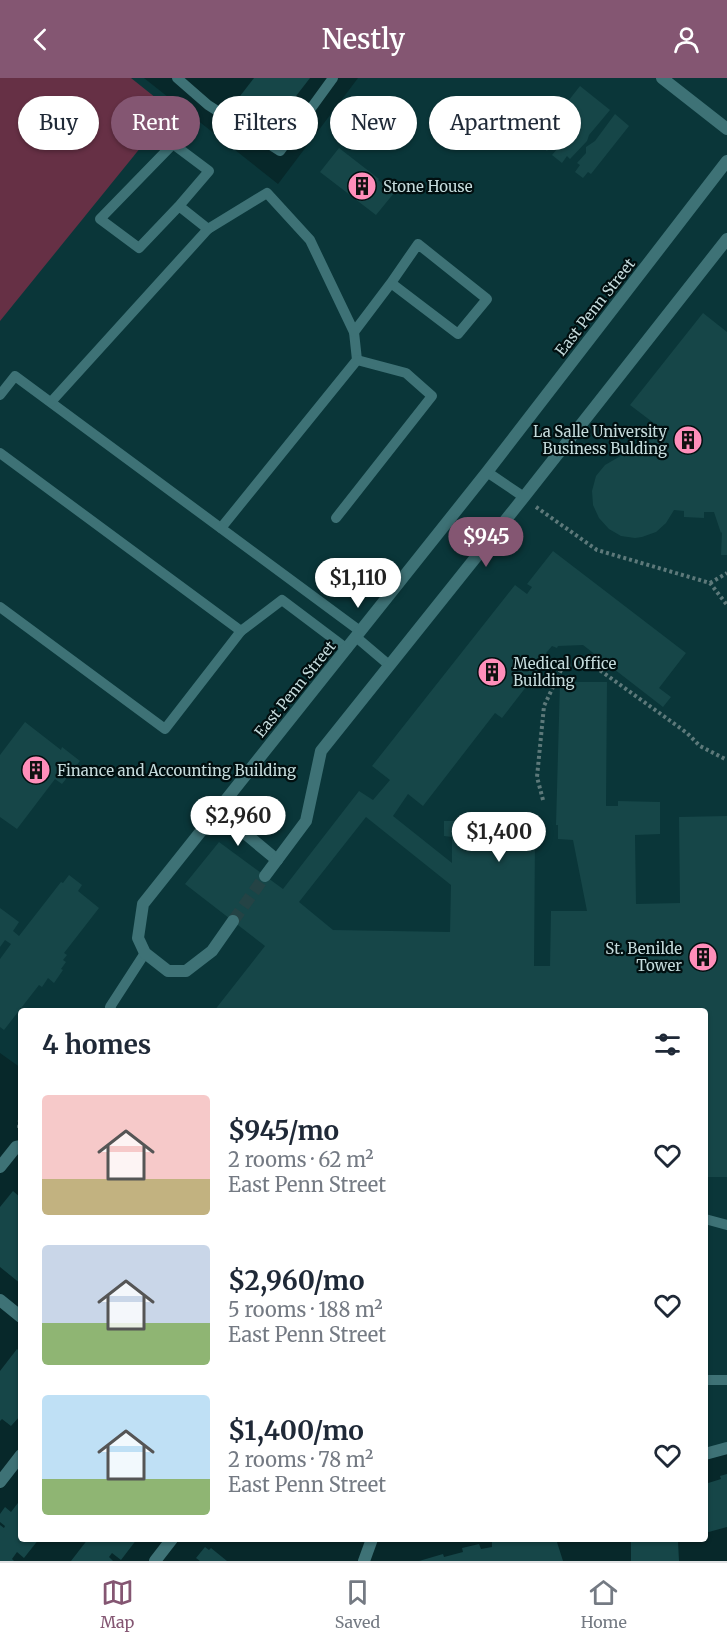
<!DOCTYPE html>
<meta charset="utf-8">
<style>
:root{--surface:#fff;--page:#f6f6f7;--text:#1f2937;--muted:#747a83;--line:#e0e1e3;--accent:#845672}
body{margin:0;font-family:Merriweather,serif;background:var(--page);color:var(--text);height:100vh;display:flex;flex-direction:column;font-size:22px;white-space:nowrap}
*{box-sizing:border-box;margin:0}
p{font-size:20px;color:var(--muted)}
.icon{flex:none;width:33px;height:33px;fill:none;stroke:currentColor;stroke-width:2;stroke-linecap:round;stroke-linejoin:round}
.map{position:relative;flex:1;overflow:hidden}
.panel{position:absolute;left:18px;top:930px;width:690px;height:534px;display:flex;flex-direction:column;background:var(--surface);border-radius:6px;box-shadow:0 2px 4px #0004}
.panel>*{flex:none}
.hud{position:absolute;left:18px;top:18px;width:692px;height:54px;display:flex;gap:12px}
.price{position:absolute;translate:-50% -51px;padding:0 14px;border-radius:21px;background:#fff;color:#222;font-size:20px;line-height:39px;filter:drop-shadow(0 2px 3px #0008)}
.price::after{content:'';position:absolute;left:50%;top:36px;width:18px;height:14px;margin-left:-9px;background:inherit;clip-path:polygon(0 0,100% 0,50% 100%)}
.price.selected{background:var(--accent);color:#fff}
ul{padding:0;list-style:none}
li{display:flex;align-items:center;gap:18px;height:150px;padding:0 24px}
li span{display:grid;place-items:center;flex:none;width:168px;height:120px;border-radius:6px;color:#555}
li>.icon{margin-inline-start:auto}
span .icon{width:72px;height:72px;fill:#fffc;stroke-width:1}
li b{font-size:26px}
h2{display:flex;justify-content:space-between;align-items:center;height:72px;padding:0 24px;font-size:26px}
.chip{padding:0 21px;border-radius:27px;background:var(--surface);box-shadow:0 2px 4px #0004;font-size:21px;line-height:54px}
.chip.selected{background:var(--accent);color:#fff}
header{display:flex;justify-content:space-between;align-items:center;height:78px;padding:0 24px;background:var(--accent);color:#fff;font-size:27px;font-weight:600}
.tabs{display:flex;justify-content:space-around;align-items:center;height:84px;border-top:2px solid var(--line);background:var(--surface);font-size:16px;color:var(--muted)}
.tabs a{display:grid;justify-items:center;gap:3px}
.tabs .selected{color:var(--accent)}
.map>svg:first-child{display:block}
.built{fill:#0a3639}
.green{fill:#663045}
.building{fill:#164648;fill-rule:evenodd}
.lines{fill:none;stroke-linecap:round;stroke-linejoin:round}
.minor-tunnel{stroke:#244345;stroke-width:12;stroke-dasharray:12 6;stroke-linecap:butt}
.path{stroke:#5d797a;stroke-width:4;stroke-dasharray:3 3;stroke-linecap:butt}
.service{stroke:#3e7276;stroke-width:10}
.minor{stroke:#3e7276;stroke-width:12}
.tertiary{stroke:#3e7276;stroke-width:12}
.labels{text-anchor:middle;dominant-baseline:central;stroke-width:4.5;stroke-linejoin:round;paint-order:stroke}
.poi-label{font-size:15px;fill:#c5dbdc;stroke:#010f10;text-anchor:start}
.street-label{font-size:15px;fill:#c5dbdc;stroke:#010f10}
</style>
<header><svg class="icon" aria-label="back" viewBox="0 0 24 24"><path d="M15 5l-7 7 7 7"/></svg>Nestly<svg class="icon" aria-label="person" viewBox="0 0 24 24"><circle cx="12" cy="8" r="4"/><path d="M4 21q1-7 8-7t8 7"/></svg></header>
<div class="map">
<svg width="727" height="1483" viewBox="0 0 727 1483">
<rect width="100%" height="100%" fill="#07282a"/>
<path class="built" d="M0,0H144L278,106L358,0H727V1370L705,1376V933H21V990L0,975Z"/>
<path class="green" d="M0,0H131L171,32L0,243Z"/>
<g class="building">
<path d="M254,0H310L272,49L237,22Z"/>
<path d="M580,8L610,32L589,57L587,63L570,81L567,78L562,85L552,77L558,70L553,66L547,73L538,66L544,59L542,58L551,46L552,42L558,36Z"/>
<path d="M615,36L629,48L591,96L588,94L583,100L575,94L580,87L577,85L586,75V69L595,63Z"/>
<path d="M339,70L379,101L378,102L394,115L376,137L320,94Z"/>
<path d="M703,235L727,254V477H721L722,454L721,455L714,434H704V440L684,439V433L674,432L666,445L656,454L642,459L635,460L621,458L609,451L599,440L593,427L592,413L596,398L605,387L624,376L638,375L659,349L630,327Z"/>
<path d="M553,473L686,575L659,610L671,619L663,629L583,567L558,568L557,570L552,568L546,575L550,578L502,640L495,635L423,728L408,716L393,738L452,785V759L444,758V743H480V758L535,759L534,888H550L551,833H587L573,762L558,761V747H556L560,604H607L606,728H618V723L660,724V756L635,757L636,826L680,825L679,739L727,738V1099H705V933H214L265,868L185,806L219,764L283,811L359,713L373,722L390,702L372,688L515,507L527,516L532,509L527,506ZM366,739L451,807L450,854L333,852L299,824Z"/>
<path d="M25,644L61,672L62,669L80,683L62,706L55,701L17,751L0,739V677Z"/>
<path d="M69,797L82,807L78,813L99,830L64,875L67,877L63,882L66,884L61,891L63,892L54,905L48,900L42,909L39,907L4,952L0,949V881L11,866L5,862L0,869V830L19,844L13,853L19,858L61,804L63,805Z"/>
<path d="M13,1113L21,1120V1206L0,1189V1129Z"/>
<path d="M17,1271L21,1275V1315L18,1320L21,1322V1337L11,1348L2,1341L0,1343V1293Z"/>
<path d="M727,1396V1449L705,1455V1406L721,1401L720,1398Z"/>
<path d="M21,1421V1461H39L24,1480L17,1474L12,1481L14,1483H0V1447L4,1450L5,1448L0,1444V1436L5,1429L11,1434Z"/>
<path d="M88,1461H137L121,1482L112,1475L109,1479L113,1483H71Z"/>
<path d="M494,1461H556L563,1483H419L443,1476L444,1479L463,1474L462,1470L479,1466L481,1471L492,1469V1462Z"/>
<path d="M631,1461H682L678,1463L679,1483H631Z"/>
<path d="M205,1469L209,1472L211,1470L227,1483H200L196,1480Z"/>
</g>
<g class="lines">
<path class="minor-tunnel" d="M233,843L265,798"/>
<g class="path">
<path d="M536,429L597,472L710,505L727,527"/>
<path d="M710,505L727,495"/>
<path d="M543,722L537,699L544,628L563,588L587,583L687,655L700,668L727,682"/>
<path d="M19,1050L21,1033"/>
</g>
<g class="service">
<path d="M177,0L208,27L280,73L333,0"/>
<path d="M208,151L267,115L310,162L354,254L357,282L221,450"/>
<path d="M354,254L391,205L458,256L487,221L418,166L391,205"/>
<path d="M0,317L15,298L360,553"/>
<path d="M51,324L208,151L179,128L209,93L173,66L100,141L139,170L179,128"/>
<path d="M0,375L241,553L165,651L0,529"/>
<path d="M487,394L524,419"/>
<path d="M336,440L432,318L406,295L357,282"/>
<path d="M241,553L282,522L347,571"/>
<path d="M356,559L389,587"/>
<path d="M112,933L110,929L145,875"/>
<path d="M705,1141L727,1147"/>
<path d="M705,1302H727"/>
</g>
<g class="minor">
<path d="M218,733L277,782"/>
<path d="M265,798L306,743L321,673L524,419L727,161"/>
<path d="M233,843L212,873L186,893H168L145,875L138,860L143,826L487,394L727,83"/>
<path d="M0,1089L16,1069L21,1068"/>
<path d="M0,1222L21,1239"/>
<path d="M705,1376L727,1370"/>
<path d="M0,1404L21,1377"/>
<path d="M155,1483L172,1461"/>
<path d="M364,1483L372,1461"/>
</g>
<path class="tertiary" d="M662,0L727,51"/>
</g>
<defs>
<g id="building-disc" transform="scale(1.5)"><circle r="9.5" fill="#ff8eba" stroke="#010f10"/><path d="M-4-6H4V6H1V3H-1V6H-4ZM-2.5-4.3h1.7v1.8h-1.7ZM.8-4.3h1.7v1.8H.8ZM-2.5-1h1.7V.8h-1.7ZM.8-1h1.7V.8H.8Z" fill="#111"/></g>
</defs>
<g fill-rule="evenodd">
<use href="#building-disc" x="362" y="108"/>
<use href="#building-disc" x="688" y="362"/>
<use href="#building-disc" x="492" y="594"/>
<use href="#building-disc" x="36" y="692"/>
<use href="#building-disc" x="703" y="879"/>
</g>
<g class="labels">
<g class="poi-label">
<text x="383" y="108">Stone House</text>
<text x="667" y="353" text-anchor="end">La Salle University<tspan x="667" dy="17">Business Bulding</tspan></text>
<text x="513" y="585">Medical Office<tspan x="513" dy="17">Building</tspan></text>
<text x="57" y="692">Finance and Accounting Building</text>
<text x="682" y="870" text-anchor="end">St. Benilde<tspan x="682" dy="17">Tower</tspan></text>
</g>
<g class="street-label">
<text transform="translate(595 229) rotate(-52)">East Penn Street</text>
<text transform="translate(295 611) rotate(-51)">East Penn Street</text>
</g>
</g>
</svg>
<b class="price selected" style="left:486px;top:490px">$945</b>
<b class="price" style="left:358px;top:531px">$1,110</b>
<b class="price" style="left:238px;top:769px">$2,960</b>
<b class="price" style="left:499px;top:785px">$1,400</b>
<div class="hud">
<a class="chip">Buy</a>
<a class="chip selected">Rent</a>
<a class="chip">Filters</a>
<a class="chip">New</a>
<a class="chip">Apartment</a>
</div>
<section class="panel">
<h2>4 homes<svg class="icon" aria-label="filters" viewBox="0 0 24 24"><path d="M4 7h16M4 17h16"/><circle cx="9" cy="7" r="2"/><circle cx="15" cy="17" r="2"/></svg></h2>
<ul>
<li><span style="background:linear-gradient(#f6c9c9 70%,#c2b280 0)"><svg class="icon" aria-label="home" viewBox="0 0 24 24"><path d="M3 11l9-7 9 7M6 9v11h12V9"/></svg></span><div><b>$945/mo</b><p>2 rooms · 62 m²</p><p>East Penn Street</p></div><svg class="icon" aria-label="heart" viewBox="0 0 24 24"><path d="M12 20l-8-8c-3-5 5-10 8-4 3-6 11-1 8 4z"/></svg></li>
<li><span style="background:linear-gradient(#c9d6e8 65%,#8fb573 0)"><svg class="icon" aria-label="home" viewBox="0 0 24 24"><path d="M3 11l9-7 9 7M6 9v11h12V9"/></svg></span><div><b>$2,960/mo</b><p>5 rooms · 188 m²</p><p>East Penn Street</p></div><svg class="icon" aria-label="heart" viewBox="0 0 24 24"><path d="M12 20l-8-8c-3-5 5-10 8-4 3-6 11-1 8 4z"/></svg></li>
<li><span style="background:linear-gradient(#bfe0f5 70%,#8fb573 0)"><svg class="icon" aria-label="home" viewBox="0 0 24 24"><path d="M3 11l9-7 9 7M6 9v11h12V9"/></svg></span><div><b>$1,400/mo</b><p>2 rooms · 78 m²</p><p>East Penn Street</p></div><svg class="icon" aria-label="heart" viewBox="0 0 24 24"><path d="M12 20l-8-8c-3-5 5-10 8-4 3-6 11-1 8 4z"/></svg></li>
</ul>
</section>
</div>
<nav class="tabs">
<a class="selected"><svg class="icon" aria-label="map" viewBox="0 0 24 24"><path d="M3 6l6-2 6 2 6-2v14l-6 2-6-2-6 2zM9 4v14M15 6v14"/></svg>Map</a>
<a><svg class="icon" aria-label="saved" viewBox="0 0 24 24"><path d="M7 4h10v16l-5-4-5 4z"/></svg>Saved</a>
<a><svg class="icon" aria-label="home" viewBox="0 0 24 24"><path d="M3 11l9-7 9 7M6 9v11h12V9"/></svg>Home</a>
</nav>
